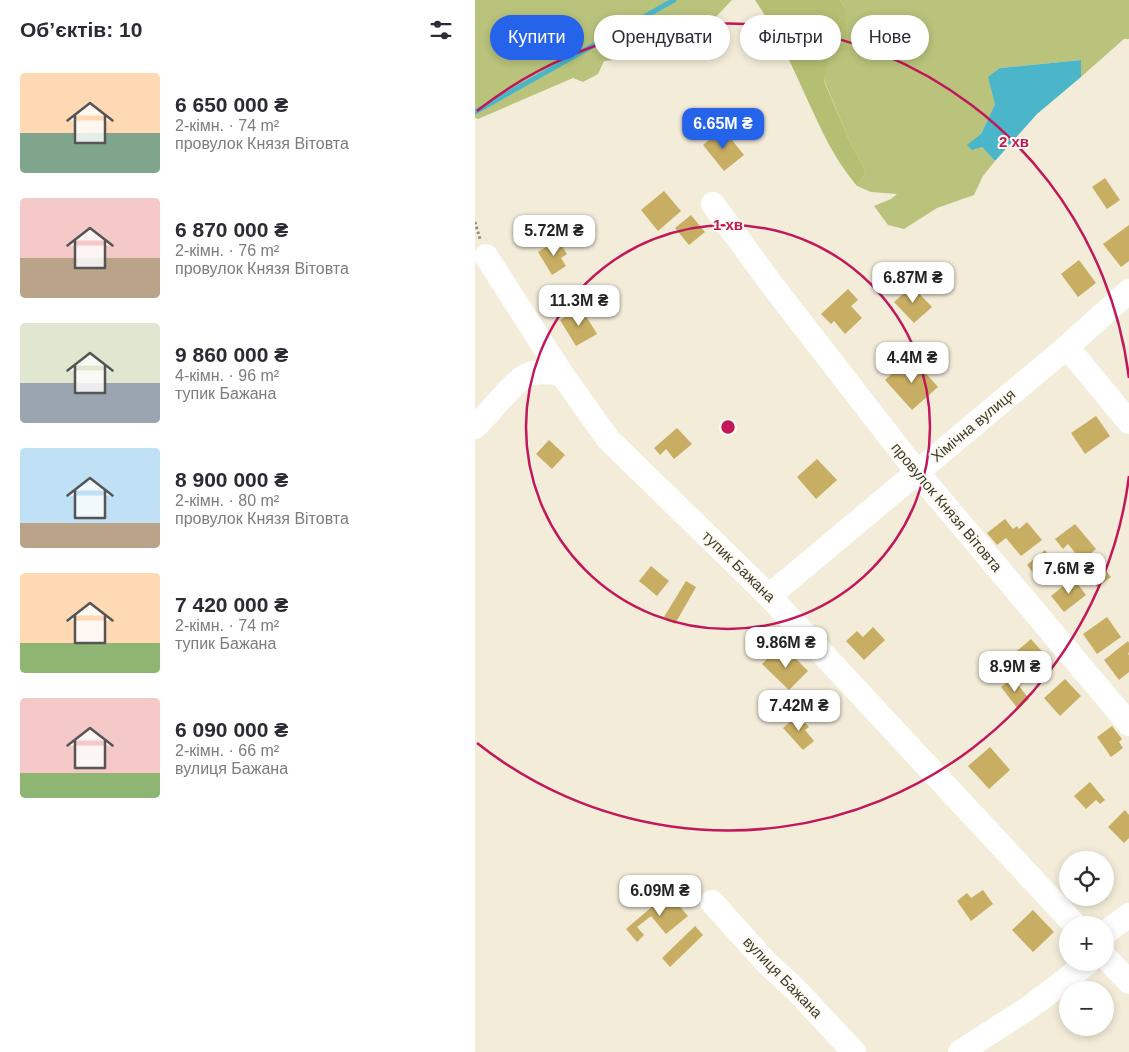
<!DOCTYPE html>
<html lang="uk">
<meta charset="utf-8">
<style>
:root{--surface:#fff;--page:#f2f2f3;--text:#2b2b33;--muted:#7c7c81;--accent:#2563eb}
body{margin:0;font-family:Arial,sans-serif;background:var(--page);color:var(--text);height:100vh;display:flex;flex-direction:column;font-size:19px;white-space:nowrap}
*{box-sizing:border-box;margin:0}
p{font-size:16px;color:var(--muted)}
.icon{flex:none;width:28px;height:28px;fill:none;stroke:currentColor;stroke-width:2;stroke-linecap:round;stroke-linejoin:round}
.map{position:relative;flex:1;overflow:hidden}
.panel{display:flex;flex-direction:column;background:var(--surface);width:475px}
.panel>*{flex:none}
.guide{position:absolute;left:15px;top:15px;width:475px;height:45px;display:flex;gap:10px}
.fabs{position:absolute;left:584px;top:851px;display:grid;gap:10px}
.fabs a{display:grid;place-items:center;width:55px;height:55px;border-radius:50%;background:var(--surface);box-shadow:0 2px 8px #0003;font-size:25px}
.price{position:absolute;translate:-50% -42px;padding:0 11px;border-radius:10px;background:#fff;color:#222;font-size:16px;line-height:32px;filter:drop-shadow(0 1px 2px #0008)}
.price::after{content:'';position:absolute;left:50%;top:30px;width:15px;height:11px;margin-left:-8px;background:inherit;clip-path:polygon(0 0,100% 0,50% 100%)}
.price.on{background:var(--accent);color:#fff}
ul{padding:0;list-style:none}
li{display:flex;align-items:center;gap:15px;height:125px;padding:0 20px}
li span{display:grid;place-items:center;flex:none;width:140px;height:100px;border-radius:5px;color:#555}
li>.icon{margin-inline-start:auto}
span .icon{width:60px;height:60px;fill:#fffc;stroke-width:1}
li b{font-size:21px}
h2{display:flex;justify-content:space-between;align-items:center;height:60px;padding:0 20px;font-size:21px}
.pill{padding:0 18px;border-radius:22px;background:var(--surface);box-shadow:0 2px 8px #0003;font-size:18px;line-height:45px}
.pill.on{background:var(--accent);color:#fff}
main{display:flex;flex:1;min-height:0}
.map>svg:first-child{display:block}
.green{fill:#b9c37c}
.forest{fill:#b5bf73}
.water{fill:#4bb6ca}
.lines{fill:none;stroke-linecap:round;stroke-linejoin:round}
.stream{stroke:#4bb6ca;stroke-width:5}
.building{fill:#c8ae62}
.path{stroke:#948f82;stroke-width:3;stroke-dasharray:2.5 2.5;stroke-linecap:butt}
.minor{stroke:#fff;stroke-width:24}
.ring{fill:none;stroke:#c2185b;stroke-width:2.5}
.labels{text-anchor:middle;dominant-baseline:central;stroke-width:4;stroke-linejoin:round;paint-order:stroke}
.street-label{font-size:15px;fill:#3c3a32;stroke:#fefaee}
.centre{fill:#c2185b;stroke:#fefaee;stroke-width:2.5}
.ring-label{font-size:15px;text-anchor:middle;font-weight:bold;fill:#c2185b;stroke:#fefaee;stroke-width:4;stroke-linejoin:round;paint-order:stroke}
</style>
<main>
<section class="panel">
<h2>Об’єктів: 10<svg class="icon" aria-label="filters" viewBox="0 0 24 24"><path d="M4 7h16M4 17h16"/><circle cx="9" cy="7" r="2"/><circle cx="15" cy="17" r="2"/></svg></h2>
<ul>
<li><span style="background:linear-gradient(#ffd9b3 60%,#7fa58c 0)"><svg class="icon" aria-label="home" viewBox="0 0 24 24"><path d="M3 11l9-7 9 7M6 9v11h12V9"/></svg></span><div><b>6 650 000 ₴</b><p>2-кімн. · 74 m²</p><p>провулок Князя Вітовта</p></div></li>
<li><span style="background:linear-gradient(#f6c9c9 60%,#b9a48a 0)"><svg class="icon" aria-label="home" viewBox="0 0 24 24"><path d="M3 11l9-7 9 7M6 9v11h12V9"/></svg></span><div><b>6 870 000 ₴</b><p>2-кімн. · 76 m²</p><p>провулок Князя Вітовта</p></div></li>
<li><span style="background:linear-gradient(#dfe7d0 60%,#9aa5b1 0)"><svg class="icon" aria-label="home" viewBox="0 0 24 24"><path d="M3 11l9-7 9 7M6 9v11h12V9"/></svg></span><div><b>9 860 000 ₴</b><p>4-кімн. · 96 m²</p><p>тупик Бажана</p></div></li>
<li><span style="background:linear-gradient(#bfe0f5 75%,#b9a48a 0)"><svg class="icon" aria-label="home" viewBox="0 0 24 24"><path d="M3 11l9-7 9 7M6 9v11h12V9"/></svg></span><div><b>8 900 000 ₴</b><p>2-кімн. · 80 m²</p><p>провулок Князя Вітовта</p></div></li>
<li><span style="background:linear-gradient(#ffd9b3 70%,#8fb573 0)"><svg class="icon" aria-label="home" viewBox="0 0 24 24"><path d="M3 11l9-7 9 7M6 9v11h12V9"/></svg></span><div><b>7 420 000 ₴</b><p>2-кімн. · 74 m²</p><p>тупик Бажана</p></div></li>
<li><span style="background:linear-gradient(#f6c9c9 75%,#8fb573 0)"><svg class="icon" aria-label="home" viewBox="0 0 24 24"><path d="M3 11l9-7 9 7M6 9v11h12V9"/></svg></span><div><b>6 090 000 ₴</b><p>2-кімн. · 66 m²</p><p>вулиця Бажана</p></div></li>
</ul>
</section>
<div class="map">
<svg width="654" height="1052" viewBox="0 0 654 1052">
<rect width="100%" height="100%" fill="#f3ecd9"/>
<g class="green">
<path d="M0,0H257L237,21L210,42L201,45L189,46L177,56L129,61L123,74L108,82L98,78L3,119L0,118Z"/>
<path d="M365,0H654V39H649L606,77V60L525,68L520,104L506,134L507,147L520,161L508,176L499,195L462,208L429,229L413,225L399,206L416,199L422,194L396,192L382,186L391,172L374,140L349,80L352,56L370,9Z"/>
</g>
<path class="forest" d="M280,0H365L370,9L373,49L353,56L349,81L374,140L391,172L382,186C359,159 347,131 332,99C317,65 301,31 280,0Z"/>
<path class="water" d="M606,60V77L562,114L520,161L507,147L497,150L492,145L506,134L520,104L513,77L525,68Z"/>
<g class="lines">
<path class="stream" d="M0,112L199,0"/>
</g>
<g class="building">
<path d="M248,129L269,155L249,171L228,145Z"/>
<path d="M630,178L645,200L632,209L617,187Z"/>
<path d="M189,191L206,211L183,231L166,210Z"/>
<path d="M216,215L230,232L214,245L200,228Z"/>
<path d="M654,225V261L646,267L628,244Z"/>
<path d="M83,240L92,254L86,258L91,266L77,275L63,252Z"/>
<path d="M604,260L621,283L603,297L586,274Z"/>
<path d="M437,286L457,307L439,323L419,302Z"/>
<path d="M373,289L383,300L376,306L387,318L370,334L359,321L356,324L346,314Z"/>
<path d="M106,308L122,334L101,346L85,320Z"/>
<path d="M436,357L463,387L437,410L410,380Z"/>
<path d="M621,416L635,436L610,454L596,433Z"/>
<path d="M202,428L217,444L199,459L191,449L185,455L179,448Z"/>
<path d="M74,440L90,455L77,469L61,454Z"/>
<path d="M342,459L362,480L341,499L322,477Z"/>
<path d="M530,519L538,529L542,526L544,529L552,522L567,540L546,556L531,538L522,545L512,533Z"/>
<path d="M600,524L621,549L607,561L593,544L588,549L580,539Z"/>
<path d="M570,550L581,565L563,579L552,565Z"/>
<path d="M620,558L636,577L622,587L607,568Z"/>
<path d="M176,566L194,581L182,596L164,581Z"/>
<path d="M598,578L611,595L589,612L576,596Z"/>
<path d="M211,581L221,587L200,624L189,617Z"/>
<path d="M632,617L646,637L622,654L608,634Z"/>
<path d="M398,627L410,640L389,660L371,641L382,631L388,637Z"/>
<path d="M556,639L571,656L551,673L536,656Z"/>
<path d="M653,641L654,643V652L653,654L654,655V672L644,680L629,660Z"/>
<path d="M299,652L307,660L315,653L333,671L314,690L287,664Z"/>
<path d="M538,678L554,699L543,709L526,687Z"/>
<path d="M590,679L606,696L585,716L569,698Z"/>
<path d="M323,715L334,727L330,730L339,741L328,750L308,728Z"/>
<path d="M637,726L647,739L644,742L648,748L636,757L622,737Z"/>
<path d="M515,747L535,770L514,789L493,766Z"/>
<path d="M615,782L630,800L625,804L621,800L611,809L599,796Z"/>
<path d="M650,810L654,815V838L649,843L633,827Z"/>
<path d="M508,890L518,904L496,921L482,901L492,893L496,898Z"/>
<path d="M193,893L213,916L191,934L176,916L162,927L169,935L162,942L151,929Z"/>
<path d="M558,910L579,932L558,952L537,930Z"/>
<path d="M220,926L228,935L195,967L187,958Z"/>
</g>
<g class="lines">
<path class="path" d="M0,222L5,239"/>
<g class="minor">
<path d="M238,204L297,285L442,472L654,724"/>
<path d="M11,256L86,373L133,439L294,596L600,925"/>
<path d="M592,347L654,422"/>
<path d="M0,427C12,416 39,381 52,375C62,370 75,373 86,373"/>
<path d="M294,596L592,347L654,291"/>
<path d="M237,902L290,961L321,990L379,1052"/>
<path d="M630,933L654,915"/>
<path d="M630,957L654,982"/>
<path d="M485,1052L555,1007L614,962"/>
</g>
</g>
<g class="ring">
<circle cx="253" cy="427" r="202"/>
<path d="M654 476A404 404 0 0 1 2 743M2 111A404 404 0 0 1 654 378"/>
</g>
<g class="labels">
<g class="street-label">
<text transform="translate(498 425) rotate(-40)">Хімічна вулиця</text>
<text transform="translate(472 507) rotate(50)">провулок Князя Вітовта</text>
<text transform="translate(264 566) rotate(44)">тупик Бажана</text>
<text transform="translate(308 977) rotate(46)">вулиця Бажана</text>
</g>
</g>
<circle cx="253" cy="427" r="8" class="centre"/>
<g class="ring-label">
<text x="539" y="147">2 хв</text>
<text x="253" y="230">1 хв</text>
</g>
</svg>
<div class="fabs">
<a><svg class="icon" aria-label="locate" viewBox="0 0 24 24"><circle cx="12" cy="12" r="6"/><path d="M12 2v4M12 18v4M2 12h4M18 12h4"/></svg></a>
<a>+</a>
<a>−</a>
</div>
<b class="price on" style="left:248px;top:150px">6.65M ₴</b>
<b class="price" style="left:79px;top:257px">5.72M ₴</b>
<b class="price" style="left:438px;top:304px">6.87M ₴</b>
<b class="price" style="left:104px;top:327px">11.3M ₴</b>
<b class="price" style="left:437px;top:384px">4.4M ₴</b>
<b class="price" style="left:594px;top:595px">7.6M ₴</b>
<b class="price" style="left:311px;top:669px">9.86M ₴</b>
<b class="price" style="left:540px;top:693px">8.9M ₴</b>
<b class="price" style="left:324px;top:732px">7.42M ₴</b>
<b class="price" style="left:185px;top:917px">6.09M ₴</b>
<div class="guide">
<a class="pill on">Купити</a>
<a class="pill">Орендувати</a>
<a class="pill">Фільтри</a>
<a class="pill">Нове</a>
</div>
</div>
</main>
